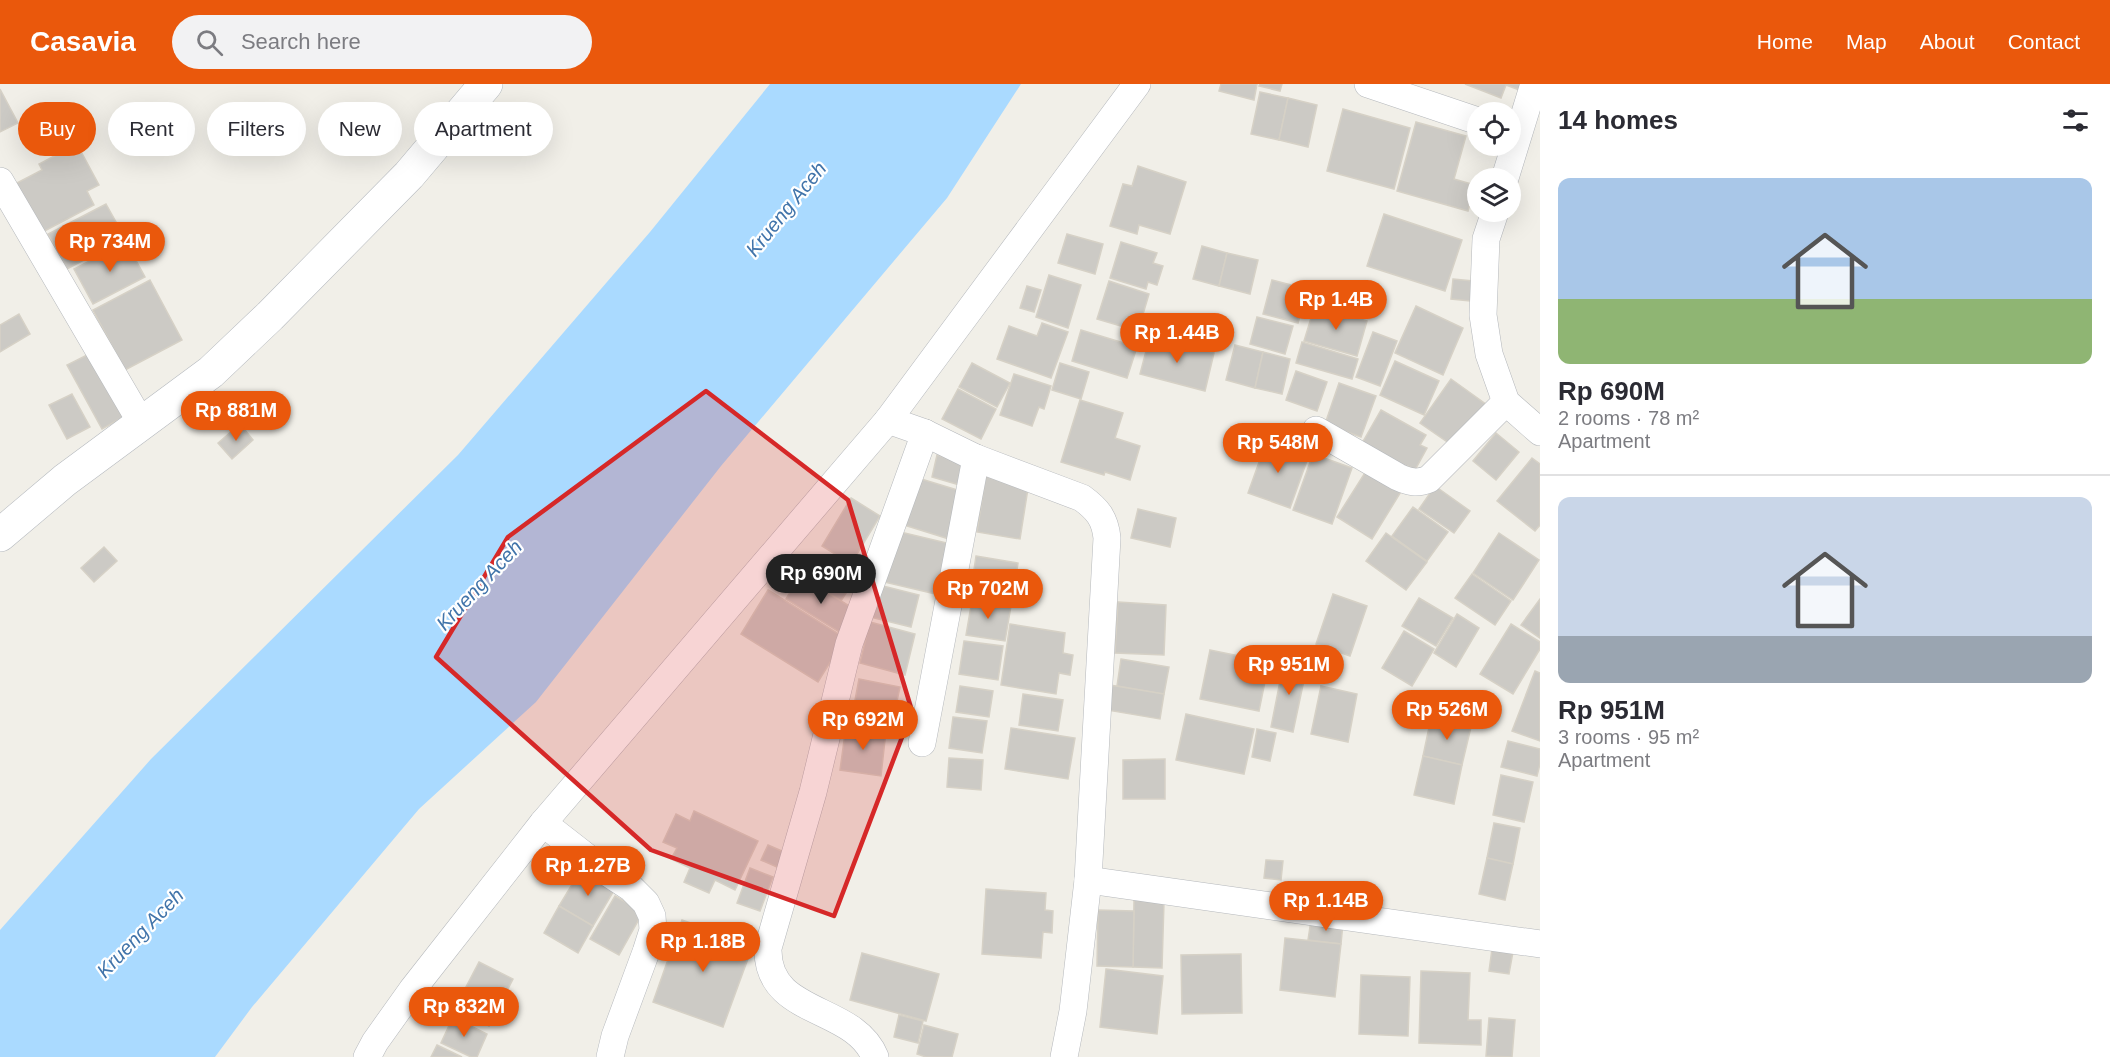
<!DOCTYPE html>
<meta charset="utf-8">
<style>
:root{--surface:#fff;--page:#f2f2f3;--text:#2b2b33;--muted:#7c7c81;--line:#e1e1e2;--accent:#ea580c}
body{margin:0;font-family:Arial,sans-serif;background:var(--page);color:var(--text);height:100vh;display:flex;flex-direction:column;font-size:22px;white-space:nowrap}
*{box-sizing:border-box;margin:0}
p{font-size:20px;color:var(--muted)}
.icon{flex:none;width:33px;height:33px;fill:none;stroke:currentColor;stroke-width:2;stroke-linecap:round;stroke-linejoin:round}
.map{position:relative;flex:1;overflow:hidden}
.drawer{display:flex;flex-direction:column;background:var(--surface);width:570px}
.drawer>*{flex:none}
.hud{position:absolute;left:18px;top:18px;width:570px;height:54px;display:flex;gap:12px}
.buttons{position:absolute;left:1467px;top:18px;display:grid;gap:12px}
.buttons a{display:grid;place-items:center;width:54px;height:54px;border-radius:50%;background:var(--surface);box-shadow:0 6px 24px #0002;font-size:30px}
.price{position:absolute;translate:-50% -51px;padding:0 14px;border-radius:21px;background:var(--accent);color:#fff;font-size:20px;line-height:39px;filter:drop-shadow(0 2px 3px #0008)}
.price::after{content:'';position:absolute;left:50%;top:36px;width:18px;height:14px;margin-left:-9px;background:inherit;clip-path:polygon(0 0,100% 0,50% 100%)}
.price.selected{background:#222;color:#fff}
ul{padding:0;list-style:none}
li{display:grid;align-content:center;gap:12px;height:318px;padding:0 18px}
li+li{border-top:2px solid var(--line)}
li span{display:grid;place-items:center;height:186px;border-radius:12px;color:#555}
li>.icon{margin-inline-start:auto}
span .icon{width:108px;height:108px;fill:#fffc;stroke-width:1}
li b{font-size:26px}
h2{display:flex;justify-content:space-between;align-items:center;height:72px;padding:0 18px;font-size:26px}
.chip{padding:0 21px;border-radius:27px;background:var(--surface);box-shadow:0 6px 24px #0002;font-size:21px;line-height:54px}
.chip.selected{background:var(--accent);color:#fff}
header{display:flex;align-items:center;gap:36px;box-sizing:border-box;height:84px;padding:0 30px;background:var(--accent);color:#fff}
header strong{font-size:28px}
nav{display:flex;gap:33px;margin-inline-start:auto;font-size:21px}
.search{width:420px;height:54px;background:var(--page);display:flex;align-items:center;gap:15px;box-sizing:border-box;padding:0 21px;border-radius:33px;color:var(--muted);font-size:22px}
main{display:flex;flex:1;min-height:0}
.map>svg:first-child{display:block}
.water{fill:#aadaff}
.building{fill:#cccac5;stroke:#d6d1c6;stroke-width:1.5}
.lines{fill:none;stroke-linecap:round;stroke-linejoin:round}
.street-casing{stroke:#b5b8bc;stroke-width:28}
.secondary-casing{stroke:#b6babf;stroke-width:34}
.street{stroke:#fff;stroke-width:27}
.secondary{stroke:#fff;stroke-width:33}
.marked{fill:#d62828;fill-opacity:0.2;stroke:#d62828;stroke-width:4.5;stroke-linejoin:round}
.labels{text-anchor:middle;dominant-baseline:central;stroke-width:4.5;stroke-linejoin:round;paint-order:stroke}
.water-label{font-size:20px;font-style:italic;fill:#4174aa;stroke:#fff}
</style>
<header>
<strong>Casavia</strong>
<div class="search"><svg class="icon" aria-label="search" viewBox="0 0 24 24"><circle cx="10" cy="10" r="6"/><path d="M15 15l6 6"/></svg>Search here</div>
<nav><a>Home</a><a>Map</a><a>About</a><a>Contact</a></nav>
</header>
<main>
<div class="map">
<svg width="1540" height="973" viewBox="0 0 1540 973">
<rect width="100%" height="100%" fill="#f1efe8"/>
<path class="water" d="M770,0H1021L947,114L721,382L536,618L419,725L252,923L215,973H0V846L151,675L458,371L650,148Z"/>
<g class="building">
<path d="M1221,0H1257L1254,16L1219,7Z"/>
<path d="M1260,0H1282L1280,7L1259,2Z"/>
<path d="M1465,0H1524L1522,7L1506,1L1501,14Z"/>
<path d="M0,5L18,39L0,48Z"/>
<path d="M1260,8L1288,14L1279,56L1251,50Z"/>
<path d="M1288,14L1317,21L1308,63L1279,56Z"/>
<path d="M1343,25L1410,44L1394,105L1327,87Z"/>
<path d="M1416,38L1466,52L1454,95L1475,101L1468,127L1397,107Z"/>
<path d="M77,60L99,101L87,107L94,121L37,151L11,102L42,86L39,80Z"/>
<path d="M1138,82L1186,98L1170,150L1139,141L1137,150L1110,142L1123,100L1132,102Z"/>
<path d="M106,120L125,154L67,185L48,150Z"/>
<path d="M1384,130L1462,156L1445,207L1367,182Z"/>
<path d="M1067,150L1103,160L1095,190L1058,179Z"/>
<path d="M126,158L145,193L93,220L74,185Z"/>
<path d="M1121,158L1157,169L1153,179L1163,182L1157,201L1148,198L1146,205L1110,194Z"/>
<path d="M1202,162L1227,169L1219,202L1193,195Z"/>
<path d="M1227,169L1258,176L1250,210L1219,202Z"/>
<path d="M1049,191L1081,201L1068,244L1036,233Z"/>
<path d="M1453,195L1473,197L1470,217L1451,215Z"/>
<path d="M150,196L182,256L125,286L93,226Z"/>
<path d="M1272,196L1307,205L1298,239L1263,230Z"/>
<path d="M1109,197L1149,210L1138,247L1097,235Z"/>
<path d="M1027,202L1041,206L1034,228L1020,224Z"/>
<path d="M1315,221L1367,237L1357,272L1304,257Z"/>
<path d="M1416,222L1463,244L1443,291L1395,269Z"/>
<path d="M19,230L30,250L0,268V241Z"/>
<path d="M1257,233L1293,242L1285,270L1250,260Z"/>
<path d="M1042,239L1068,248L1051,294L997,275L1009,242L1037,252Z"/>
<path d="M1081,246L1137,263L1127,294L1072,277Z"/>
<path d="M1373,248L1397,257L1380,302L1356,293Z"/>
<path d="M1150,252L1214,269L1205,307L1140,290Z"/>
<path d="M1302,258L1358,275L1352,295L1296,279Z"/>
<path d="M1235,261L1263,268L1255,304L1226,296Z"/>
<path d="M93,268L127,331L102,345L67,281Z"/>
<path d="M1263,268L1290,275L1282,310L1255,304Z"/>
<path d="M1395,277L1439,297L1424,331L1380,311Z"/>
<path d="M972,279L1010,299L997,323L959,303Z"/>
<path d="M1060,279L1089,288L1081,315L1052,306Z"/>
<path d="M1296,287L1327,298L1317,327L1286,316Z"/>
<path d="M1014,290L1051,302L1044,325L1039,323L1032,342L1000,331Z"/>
<path d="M1451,295L1487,321L1456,364L1420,339Z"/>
<path d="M1339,299L1376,312L1361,353L1325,340Z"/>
<path d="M958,305L996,325L981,355L942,335Z"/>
<path d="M72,310L90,343L67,355L49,321Z"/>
<path d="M1080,316L1123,329L1115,354L1140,362L1130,396L1105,388L1104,391L1061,378Z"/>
<path d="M1381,326L1426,351L1420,361L1427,364L1415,386L1408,382L1405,389L1361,361Z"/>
<path d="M240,340L253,356L232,375L218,359Z"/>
<path d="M1496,349L1519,368L1496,396L1473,377Z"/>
<path d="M1267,356L1309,371L1290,424L1248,409Z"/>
<path d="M1313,370L1352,384L1332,440L1293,426Z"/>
<path d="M937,371L969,380L963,402L932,393Z"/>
<path d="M1532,374L1540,380V441L1535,447L1497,417Z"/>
<path d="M1368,384L1402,406L1372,455L1337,433Z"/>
<path d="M986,391L1029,398L1020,455L977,448Z"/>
<path d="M918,394L964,408L949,455L904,441Z"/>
<path d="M1435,402L1470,427L1454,449L1419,425Z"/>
<path d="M851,414L880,432L851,480L822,462Z"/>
<path d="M1413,423L1448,448L1427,477L1392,452Z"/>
<path d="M1138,425L1176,434L1170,463L1131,454Z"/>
<path d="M892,446L951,460L940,511L880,497Z"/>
<path d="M1386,449L1427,478L1406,506L1366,477Z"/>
<path d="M1499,449L1539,476L1513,516L1473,489Z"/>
<path d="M104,463L117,477L94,498L81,484Z"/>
<path d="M976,472L1018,479L1012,518L970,512Z"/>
<path d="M827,473L857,492L841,517L811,498Z"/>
<path d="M1472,490L1511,517L1495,541L1455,514Z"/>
<path d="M800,492L856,526L841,549L786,515Z"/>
<path d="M879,501L919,511L911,543L870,533Z"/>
<path d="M768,506L845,554L818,598L741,550Z"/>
<path d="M1333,510L1367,522L1350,572L1316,560Z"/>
<path d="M1419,514L1453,534L1436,562L1402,542Z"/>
<path d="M1540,515V554L1521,541Z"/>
<path d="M972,516L1011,522L1005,557L966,551Z"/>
<path d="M1118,518L1166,521L1164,571L1115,569Z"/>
<path d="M1457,530L1479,544L1456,583L1434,569Z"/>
<path d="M870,538L915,550L905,591L860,579Z"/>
<path d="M1010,540L1065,549L1063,569L1073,571L1070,591L1059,589L1056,610L1001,601Z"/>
<path d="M1511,540L1540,558V565L1513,610L1480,590Z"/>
<path d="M1404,547L1434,565L1412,602L1382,584Z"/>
<path d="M964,557L1003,562L998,596L959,590Z"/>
<path d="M1210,566L1269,578L1259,627L1200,615Z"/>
<path d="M1121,575L1169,583L1164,610L1117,602Z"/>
<path d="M1284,577L1307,582L1293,648L1271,643Z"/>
<path d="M1535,587L1540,589V657L1512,647Z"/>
<path d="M859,595L900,603L892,640L852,632Z"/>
<path d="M1110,601L1164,610L1160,635L1107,626Z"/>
<path d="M960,602L993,607L989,633L956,628Z"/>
<path d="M1321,602L1357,610L1348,658L1311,650Z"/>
<path d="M1023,610L1063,616L1058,647L1019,641Z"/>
<path d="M1186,630L1254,645L1244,690L1176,676Z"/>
<path d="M953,633L987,637L982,669L949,664Z"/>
<path d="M1431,634L1471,643L1462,681L1423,672Z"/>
<path d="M846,642L886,647L881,692L840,686Z"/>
<path d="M1011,644L1075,654L1068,695L1005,685Z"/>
<path d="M1257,645L1276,649L1270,677L1252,673Z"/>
<path d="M1508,657L1540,665V680L1537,692L1501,683Z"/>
<path d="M1423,672L1462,681L1454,720L1414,711Z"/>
<path d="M949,674L983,676L981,706L947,703Z"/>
<path d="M1165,675V715H1123V676Z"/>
<path d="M1501,691L1533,698L1524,738L1493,731Z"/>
<path d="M694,727L758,757L735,806L715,796L709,809L684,798L690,784L671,775L677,764L663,758L676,730L690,737Z"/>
<path d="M1494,739L1520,744L1513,780L1487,774Z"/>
<path d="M768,761L784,768L777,783L761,776Z"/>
<path d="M1487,774L1513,780L1505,816L1479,810Z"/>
<path d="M1266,776L1283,777L1281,796L1264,794Z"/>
<path d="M582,784L616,803L593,842L559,822Z"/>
<path d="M750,784L773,793L760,827L737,819Z"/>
<path d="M986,805L1046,809L1045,826L1053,827L1052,849L1043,848L1041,874L982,870Z"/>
<path d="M615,812L643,828L619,871L590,855Z"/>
<path d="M1134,816L1164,818L1162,884L1133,883Z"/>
<path d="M559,822L593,842L578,869L544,849Z"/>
<path d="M1098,826L1134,827L1133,883L1097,882Z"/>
<path d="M682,836L753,861L723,943L653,918Z"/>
<path d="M1311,836L1343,839L1341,860L1308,856Z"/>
<path d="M1285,854L1341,860L1335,913L1280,906Z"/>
<path d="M1492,865L1513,868L1509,890L1489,887Z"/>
<path d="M862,869L939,890L926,937L850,916Z"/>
<path d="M1241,870L1242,929L1182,930L1181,871Z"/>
<path d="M479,878L513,895L489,942L455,924Z"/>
<path d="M1106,885L1163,892L1157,950L1100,943Z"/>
<path d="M1421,887L1470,889L1468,936H1481V961L1419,959Z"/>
<path d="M1361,891L1410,893L1408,952L1359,950Z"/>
<path d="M899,931L923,937L918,959L894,953Z"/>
<path d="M453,933L487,950L477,973H471L441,959Z"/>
<path d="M1489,934L1515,936L1512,973L1486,972Z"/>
<path d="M924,941L958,950L952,973H926L917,970Z"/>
<path d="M437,961L462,973H431Z"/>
</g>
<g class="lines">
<g class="street-casing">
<g id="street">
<path d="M1368,0L1478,37"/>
<path d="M1505,94L1534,0"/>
<path d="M0,97L142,340"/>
<path d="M1495,128L1486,155L1483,231L1489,270L1506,318L1540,348"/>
<path d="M888,336L925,349L976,374L1082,414C1097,425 1105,434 1107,454L1088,796L1073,927L1064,973"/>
<path d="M1316,346L1398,393C1409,398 1417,400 1429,395L1506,318"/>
<path d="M922,659L976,374"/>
<path d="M543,739L602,785L631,804L646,819L652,832L653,846L646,868L615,952L610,973"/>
<path d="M1088,796L1540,860"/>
<path d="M367,973L375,958L412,906L543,739L888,336L1137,0"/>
<path d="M875,973C854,920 766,933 768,864L813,708L849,560L925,349"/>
</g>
</g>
<g class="secondary-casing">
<path id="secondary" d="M0,451L65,396L211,288L270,232L409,91L486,0"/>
</g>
<use href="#street" class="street"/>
<use href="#secondary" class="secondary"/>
</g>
<path class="marked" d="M706,307L848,416L912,627L834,832L651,766L436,573L508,453Z"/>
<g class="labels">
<g class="water-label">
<text transform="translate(786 125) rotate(-51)">Krueng Aceh</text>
<text transform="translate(479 501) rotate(-47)">Krueng Aceh</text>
<text transform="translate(140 849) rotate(-46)">Krueng Aceh</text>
</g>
</g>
</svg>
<div class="buttons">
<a><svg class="icon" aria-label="locate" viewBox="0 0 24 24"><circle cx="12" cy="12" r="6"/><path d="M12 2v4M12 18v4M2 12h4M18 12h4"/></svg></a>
<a><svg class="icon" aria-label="layers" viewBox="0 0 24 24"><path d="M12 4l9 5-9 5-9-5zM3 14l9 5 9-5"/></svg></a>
</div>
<b class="price" style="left:110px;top:189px">Rp 734M</b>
<b class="price" style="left:1336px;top:247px">Rp 1.4B</b>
<b class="price" style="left:1177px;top:280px">Rp 1.44B</b>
<b class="price" style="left:236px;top:358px">Rp 881M</b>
<b class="price" style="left:1278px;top:390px">Rp 548M</b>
<b class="price selected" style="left:821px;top:521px">Rp 690M</b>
<b class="price" style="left:988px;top:536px">Rp 702M</b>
<b class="price" style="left:1289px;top:612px">Rp 951M</b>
<b class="price" style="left:1447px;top:657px">Rp 526M</b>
<b class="price" style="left:863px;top:667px">Rp 692M</b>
<b class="price" style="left:588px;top:813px">Rp 1.27B</b>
<b class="price" style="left:1326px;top:848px">Rp 1.14B</b>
<b class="price" style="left:703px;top:889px">Rp 1.18B</b>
<b class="price" style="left:464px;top:954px">Rp 832M</b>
<div class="hud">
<a class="chip selected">Buy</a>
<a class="chip">Rent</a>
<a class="chip">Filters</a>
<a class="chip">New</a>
<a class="chip">Apartment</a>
</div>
</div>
<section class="drawer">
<h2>14 homes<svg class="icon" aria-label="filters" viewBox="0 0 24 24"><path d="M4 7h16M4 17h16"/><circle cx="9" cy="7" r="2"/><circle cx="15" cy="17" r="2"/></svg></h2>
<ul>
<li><span style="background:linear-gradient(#a9c7e8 65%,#8fb573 0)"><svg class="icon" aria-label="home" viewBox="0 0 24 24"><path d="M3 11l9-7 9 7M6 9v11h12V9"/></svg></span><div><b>Rp 690M</b><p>2 rooms · 78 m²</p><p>Apartment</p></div></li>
<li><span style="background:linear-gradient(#c9d6e8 75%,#9aa5b1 0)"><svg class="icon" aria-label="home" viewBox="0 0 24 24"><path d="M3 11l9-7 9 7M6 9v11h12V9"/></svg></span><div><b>Rp 951M</b><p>3 rooms · 95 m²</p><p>Apartment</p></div></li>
</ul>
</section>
</main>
